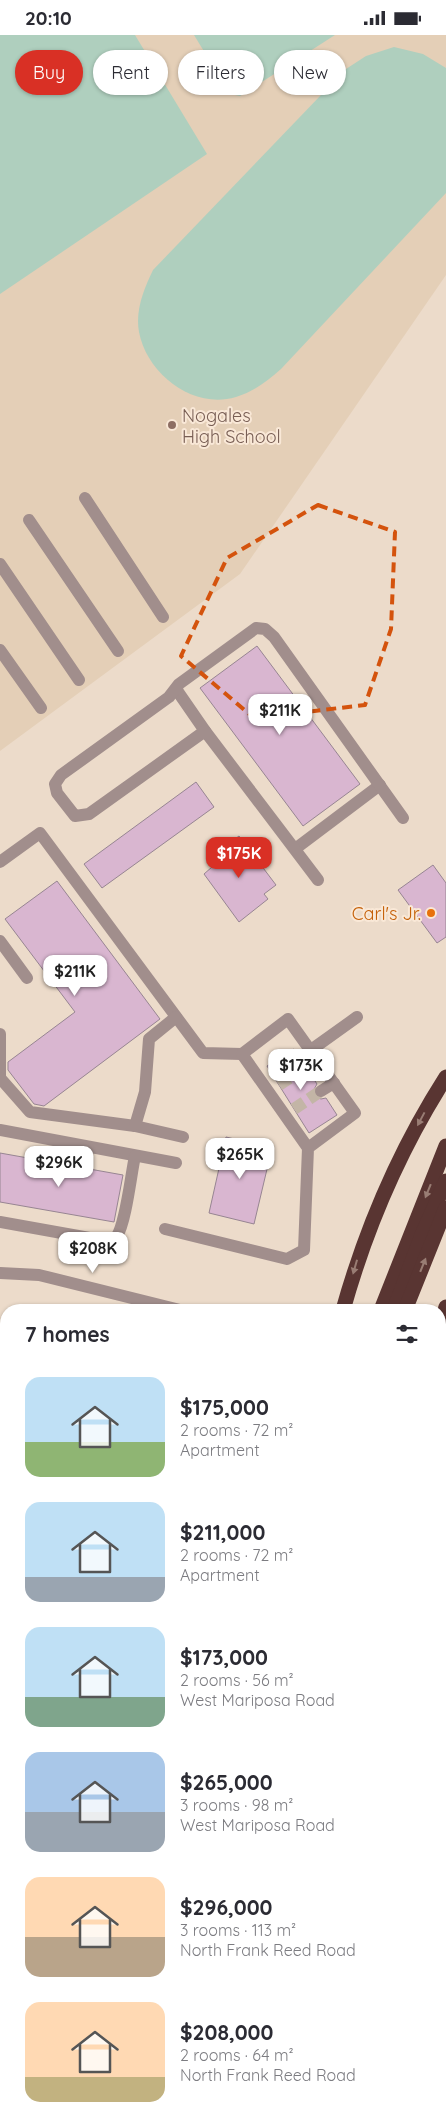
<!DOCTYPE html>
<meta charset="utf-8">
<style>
:root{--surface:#fff;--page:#f7f7f7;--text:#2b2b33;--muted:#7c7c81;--accent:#d93025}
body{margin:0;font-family:Quicksand,sans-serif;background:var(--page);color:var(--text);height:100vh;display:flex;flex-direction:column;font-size:19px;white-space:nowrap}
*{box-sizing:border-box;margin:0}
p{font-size:16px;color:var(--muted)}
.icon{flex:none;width:28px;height:28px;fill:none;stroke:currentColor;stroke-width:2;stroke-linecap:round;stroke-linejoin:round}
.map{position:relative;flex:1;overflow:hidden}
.panel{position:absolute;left:0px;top:1269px;width:446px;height:821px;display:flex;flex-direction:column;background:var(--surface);border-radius:20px 20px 0 0;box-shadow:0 1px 4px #0004}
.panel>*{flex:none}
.top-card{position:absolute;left:15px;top:15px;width:416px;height:45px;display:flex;gap:10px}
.price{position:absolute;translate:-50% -42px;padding:0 11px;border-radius:10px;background:#fff;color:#222;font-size:16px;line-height:32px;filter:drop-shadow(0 1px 2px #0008)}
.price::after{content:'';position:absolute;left:50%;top:30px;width:15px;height:11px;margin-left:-8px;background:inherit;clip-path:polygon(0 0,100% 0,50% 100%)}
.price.selected{background:var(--accent);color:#fff}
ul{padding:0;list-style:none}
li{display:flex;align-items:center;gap:15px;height:125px;padding:0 25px}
li span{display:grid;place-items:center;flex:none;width:140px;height:100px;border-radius:15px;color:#555}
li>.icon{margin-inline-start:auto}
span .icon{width:60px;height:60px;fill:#fffc;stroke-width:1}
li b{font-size:21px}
h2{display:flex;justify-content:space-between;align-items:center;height:60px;padding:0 25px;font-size:21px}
.pill{padding:0 18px;border-radius:22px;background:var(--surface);box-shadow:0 1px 4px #0004;font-size:18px;line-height:45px}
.pill.selected{background:var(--accent);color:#fff}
.status{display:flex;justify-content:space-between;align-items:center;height:35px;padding:0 25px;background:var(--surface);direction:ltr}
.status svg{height:14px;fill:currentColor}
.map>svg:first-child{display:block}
.built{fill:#e4cfb7}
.green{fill:#afcfbe}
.building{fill:#d9b6d0;stroke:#978592}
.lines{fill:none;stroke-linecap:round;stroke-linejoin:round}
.minor-tunnel{stroke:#c3b5a6;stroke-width:12;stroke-dasharray:12 6;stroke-linecap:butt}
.minor{stroke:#a18e8c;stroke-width:12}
.highway{stroke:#593532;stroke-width:15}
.oneway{fill:#997d74}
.marked{fill:none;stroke:#d4530d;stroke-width:4;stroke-dasharray:10 6;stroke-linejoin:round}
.education-dot{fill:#8d6e63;stroke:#f9e8d7;stroke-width:2}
.food-dot{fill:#e8710a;stroke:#f9e8d7;stroke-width:2}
.labels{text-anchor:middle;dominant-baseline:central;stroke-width:4;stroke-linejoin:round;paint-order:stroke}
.education-label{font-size:18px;fill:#785e54;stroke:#f9e8d7;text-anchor:start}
.food-label{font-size:18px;fill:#c56008;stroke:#f9e8d7;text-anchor:end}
</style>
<div class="status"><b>20:10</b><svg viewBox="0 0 49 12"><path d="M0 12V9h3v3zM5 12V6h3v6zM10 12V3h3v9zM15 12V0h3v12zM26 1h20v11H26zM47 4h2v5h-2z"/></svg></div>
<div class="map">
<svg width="446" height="2089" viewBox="0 0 446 2089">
<rect width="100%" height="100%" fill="#ecdbca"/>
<path class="built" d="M0,0H446V240L240,539L0,716Z"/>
<g class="green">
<path d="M0,0H135L207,119L0,259Z"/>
<path d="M194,0H335L240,61L230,59Z"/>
<path d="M394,12L423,19L446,33V158L281,334C267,346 255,356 236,362C193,375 147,339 139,297C135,275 144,254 153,235L346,34L366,21Z"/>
</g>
<g class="building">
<path d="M257,611L360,749L303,791L200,653Z"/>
<path d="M196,747L214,772L102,853L84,829Z"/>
<path d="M239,801L276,850L264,859L268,864L239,887L204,839L212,832L207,825Z"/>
<path d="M433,830L446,848V902L437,908L398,855Z"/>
<path d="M57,846L160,984L44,1071L34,1069L8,1035V1027L75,977L5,884Z"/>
<path d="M294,1014L317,1049L313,1056L314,1061L321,1064L326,1063L337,1080L309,1098L267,1031Z"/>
<path d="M226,1102L272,1113L254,1189L209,1178Z"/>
<path d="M0,1118L123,1140L114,1187L0,1167Z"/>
</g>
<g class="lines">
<g class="minor-tunnel">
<path d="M279,1050L306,1032"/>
<path d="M294,1074L321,1056"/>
</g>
<g class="minor">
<path d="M85,463L163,582"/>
<path d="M29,485L118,616"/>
<path d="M0,529L79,645"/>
<path d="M0,615L41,673"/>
<path d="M176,654L205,696"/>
<path d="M295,814L380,750"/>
<path d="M0,827L40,798L203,1018L242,1019"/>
<path d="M318,845L205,696L89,779L75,781L57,758L55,749L61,740L169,662L179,649L256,593L265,594L274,602L403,783"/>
<path d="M0,906L27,943"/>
<path d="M0,999V1043"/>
<path d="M311,1015L357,982"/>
<path d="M0,1043L30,1077L135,1091L183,1102"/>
<path d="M321,1056L334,1048"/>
<path d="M135,1091L145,1057L149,1004L176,982"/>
<path d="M0,1095L176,1128"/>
<path d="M0,1187L95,1204C102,1205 112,1207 117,1201C126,1187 131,1139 135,1121"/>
<path d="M165,1194L287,1224L304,1215L308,1113L355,1078L288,984L242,1019L308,1113"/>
<path d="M0,1238L39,1240L180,1275"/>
<path d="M440,1338H446"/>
<path d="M440,1350L446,1354"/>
<path d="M0,1413L6,1409"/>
<path d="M440,1879L446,1874"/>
<path d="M145,2089L153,2084"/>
</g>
<g class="highway">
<path d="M343,1275C366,1193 400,1114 446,1042"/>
<path d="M381,1275L446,1111"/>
<path d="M394,1275L422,1200L446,1146"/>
<path d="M405,1275L446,1173"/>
<path d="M440,1292L446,1272"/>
<path d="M0,1825L6,1820"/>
<path d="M0,1867L6,1862"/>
<path d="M0,1891L6,1886"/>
<path d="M0,1939L6,1935"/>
</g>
</g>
<defs><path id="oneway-solid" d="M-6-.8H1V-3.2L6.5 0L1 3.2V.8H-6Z" transform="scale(1.25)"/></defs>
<g class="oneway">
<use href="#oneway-solid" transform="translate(421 1084) rotate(118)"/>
<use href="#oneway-solid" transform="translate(428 1156) rotate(112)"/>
<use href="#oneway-solid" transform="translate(423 1230) rotate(-68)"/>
<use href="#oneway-solid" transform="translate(355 1232) rotate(106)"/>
</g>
<path class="marked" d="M318,470L395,497L391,594L365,670L254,683L181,621L227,523Z"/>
<circle class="education-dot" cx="172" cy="390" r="5"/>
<circle class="food-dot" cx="431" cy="878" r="5"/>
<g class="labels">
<g class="education-label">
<text x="182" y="380">Nogales<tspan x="182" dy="21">High School</tspan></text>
</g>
<g class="food-label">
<text x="421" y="878">Carl's Jr.</text>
</g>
</g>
</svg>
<b class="price" style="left:280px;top:701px">$211K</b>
<b class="price selected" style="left:239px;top:844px">$175K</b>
<b class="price" style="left:75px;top:962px">$211K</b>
<b class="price" style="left:301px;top:1056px">$173K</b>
<b class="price" style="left:240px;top:1145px">$265K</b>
<b class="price" style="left:59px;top:1153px">$296K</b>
<b class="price" style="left:93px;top:1239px">$208K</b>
<div class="top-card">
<a class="pill selected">Buy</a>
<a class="pill">Rent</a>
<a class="pill">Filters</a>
<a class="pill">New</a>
</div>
<section class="panel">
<h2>7 homes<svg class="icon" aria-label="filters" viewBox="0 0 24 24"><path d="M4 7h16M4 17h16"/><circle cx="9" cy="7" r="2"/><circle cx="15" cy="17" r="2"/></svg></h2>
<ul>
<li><span style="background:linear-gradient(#bfe0f5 65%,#8fb573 0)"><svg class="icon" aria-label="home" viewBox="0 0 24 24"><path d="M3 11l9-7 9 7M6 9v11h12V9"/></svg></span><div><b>$175,000</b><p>2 rooms · 72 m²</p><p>Apartment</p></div></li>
<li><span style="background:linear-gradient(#bfe0f5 75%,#9aa5b1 0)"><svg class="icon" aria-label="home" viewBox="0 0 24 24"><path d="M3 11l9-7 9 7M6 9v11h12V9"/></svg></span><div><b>$211,000</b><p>2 rooms · 72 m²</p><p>Apartment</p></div></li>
<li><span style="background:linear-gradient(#bfe0f5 70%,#7fa58c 0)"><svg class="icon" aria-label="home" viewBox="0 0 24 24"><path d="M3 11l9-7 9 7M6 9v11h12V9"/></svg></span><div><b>$173,000</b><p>2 rooms · 56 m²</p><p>West Mariposa Road</p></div></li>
<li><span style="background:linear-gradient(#a9c7e8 60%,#9aa5b1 0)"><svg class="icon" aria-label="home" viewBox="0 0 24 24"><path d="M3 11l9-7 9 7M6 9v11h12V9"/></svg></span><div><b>$265,000</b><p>3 rooms · 98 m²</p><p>West Mariposa Road</p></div></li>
<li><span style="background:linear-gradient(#ffd9b3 60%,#b9a48a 0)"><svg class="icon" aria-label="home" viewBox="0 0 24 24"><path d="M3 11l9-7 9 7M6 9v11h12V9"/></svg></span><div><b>$296,000</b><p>3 rooms · 113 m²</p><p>North Frank Reed Road</p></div></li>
<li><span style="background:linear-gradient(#ffd9b3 75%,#c2b280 0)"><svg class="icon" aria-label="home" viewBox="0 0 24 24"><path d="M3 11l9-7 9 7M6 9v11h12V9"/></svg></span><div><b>$208,000</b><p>2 rooms · 64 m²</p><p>North Frank Reed Road</p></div></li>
</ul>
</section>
</div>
